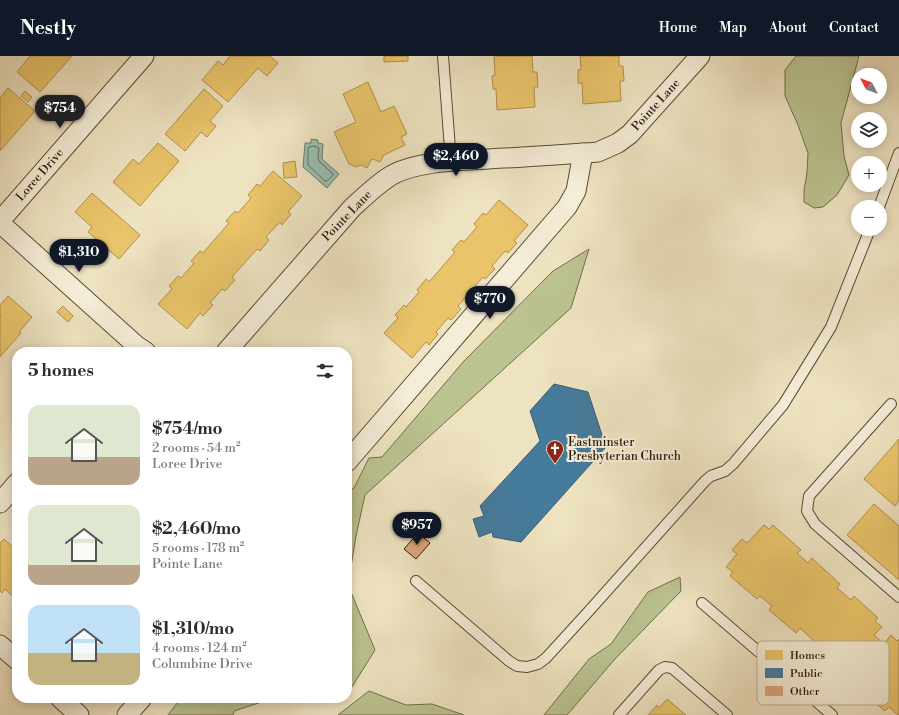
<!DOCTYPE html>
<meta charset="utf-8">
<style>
:root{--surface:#fff;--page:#f7f7f7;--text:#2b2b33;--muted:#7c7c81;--accent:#111827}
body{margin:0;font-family:"Libre Bodoni",serif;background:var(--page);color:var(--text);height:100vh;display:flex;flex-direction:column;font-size:15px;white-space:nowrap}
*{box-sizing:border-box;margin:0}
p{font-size:13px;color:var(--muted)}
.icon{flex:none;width:22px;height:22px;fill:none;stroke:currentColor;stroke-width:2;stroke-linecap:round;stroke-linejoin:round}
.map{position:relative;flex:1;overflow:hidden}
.drawer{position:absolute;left:12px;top:291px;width:340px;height:356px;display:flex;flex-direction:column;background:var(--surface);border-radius:16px;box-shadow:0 2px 10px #0003}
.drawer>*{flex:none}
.needle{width:26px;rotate:311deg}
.tools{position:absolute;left:851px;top:12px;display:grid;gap:8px}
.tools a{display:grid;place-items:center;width:36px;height:36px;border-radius:50%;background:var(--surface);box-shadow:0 2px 10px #0003;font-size:20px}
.price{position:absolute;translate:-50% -34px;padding:0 9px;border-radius:14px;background:var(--accent);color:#fff;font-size:13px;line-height:26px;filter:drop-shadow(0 1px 2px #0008)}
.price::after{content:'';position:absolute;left:50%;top:24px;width:12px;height:9px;margin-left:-6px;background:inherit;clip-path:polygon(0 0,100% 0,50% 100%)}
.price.current{background:#222;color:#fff}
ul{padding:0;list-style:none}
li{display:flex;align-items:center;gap:12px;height:100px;padding:0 16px}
li span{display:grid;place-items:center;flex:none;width:112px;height:80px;border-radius:12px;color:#555}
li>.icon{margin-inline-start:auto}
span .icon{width:48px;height:48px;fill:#fffc;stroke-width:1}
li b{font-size:17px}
h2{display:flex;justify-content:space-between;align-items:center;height:48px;padding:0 16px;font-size:17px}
header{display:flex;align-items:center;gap:24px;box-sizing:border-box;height:56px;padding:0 20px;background:var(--accent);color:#fff}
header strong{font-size:19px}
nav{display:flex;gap:22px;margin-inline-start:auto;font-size:14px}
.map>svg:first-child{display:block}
.green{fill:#bbc391;stroke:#726d4d}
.water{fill:#99beb0;stroke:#6d7b6d}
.homes{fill:#e9c46a;stroke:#b0904d}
.public{fill:#457b9d;stroke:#3d5d71}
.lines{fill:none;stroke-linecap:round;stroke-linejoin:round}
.shore{stroke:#626a5c;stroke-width:1}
.building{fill:#dfa67c;stroke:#2a1709}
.service-casing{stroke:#5b4a37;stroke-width:12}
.minor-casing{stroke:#5b4a37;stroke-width:21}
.service{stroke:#f4edd7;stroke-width:10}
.minor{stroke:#f4edd7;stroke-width:19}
.labels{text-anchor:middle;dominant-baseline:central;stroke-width:4;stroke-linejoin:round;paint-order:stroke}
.street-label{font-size:12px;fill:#2a1709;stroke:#f4edd7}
.poi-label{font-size:12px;fill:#2a1709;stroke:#f4edd7;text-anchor:start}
.key{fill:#f4edd7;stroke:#b7ad99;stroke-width:1}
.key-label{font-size:11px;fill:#2a1709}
</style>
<header>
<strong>Nestly</strong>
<nav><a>Home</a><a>Map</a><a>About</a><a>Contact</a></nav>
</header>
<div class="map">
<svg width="899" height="659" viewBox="0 0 899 659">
<rect width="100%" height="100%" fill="#eee3c1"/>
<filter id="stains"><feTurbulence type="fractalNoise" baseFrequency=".005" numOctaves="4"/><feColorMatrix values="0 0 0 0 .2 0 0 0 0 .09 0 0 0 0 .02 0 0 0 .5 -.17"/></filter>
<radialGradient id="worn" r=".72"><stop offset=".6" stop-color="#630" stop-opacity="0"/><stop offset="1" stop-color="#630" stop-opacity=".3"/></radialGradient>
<g class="green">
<path d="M796,0H859L841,67L844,100L849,119L837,139L823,151L814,152L804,146V134L807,117L808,97L798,69L785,40V14Z"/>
<path d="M589,193L571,252L365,439L356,480L348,529L375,594L347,639V436L354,432L369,402L382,401L464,305L553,215Z"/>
<path d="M680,521L681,535L615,603L567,659H544L589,603L611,588L648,536Z"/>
<path d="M369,635L406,649L432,648L464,659H338Z"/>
<path d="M181,642H274L234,655L233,659H168Z"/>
</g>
<path class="water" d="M311,83L318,84V87L323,88L322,103L339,118L327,132L303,111L305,87H311Z"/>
<g class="homes">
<path d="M30,0H72L40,36L17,16Z"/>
<path d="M230,0H270L278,7L267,20L258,12L228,46L202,24L218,5L223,9Z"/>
<path d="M384,0H408V5L384,6Z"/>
<path d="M494,0H532L533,16H537L538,31H534L535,51L497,54L496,33H493L492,20L495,19Z"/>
<path d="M580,0H619V10H623L624,25H620L621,45L583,48L582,27H578V14L581,13Z"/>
<path d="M368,26L381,56L394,50L407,78L401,81L405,89L384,99L380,106L373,103L371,104L367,112L361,109L356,111L349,108L334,76L356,66L343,38Z"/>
<path d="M8,32L35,55L0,95V42Z"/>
<path d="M204,33L223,50L210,65L216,70L207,81L201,76L185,95L165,78Z"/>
<path d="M25,35L32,41L28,46L21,40Z"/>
<path d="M158,87L179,105L140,150L113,126L133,103L139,108Z"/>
<path d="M295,105L297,121L284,122L283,107Z"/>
<path d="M273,115L302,140L288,156L291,158L282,169L280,166L266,181L269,184L260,195L257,193L232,221L235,224L225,235L222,233L210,247L213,249L203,260L200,257L187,273L158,248L172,233L169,230L178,220L181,222L194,207L191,205L200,195L203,197L229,167L226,165L235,155L238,157L251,142L248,139L257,128L260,130Z"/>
<path d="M92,137L140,179L119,203L88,176L92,171L75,156Z"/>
<path d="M499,144L528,169L514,185L517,187L508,197L505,195L492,210L495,213L485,223L483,221L458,250L461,253L451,264L448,262L436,276L438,278L429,289L426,286L412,302L384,277L398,262L395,259L404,249L406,251L419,236L417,234L426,223L429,226L455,196L452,194L461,184L464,186L477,171L474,168L483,157L486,159Z"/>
<path d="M8,240L32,261L19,276L21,277L0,301V262L1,260L0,259V249Z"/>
<path d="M63,250L73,260L68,266L57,256Z"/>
<path d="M899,383V445L895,450L864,423Z"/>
<path d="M874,448L899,470V524L847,479Z"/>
<path d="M764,469L769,473L773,469L801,494L797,497L808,507L812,502L840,528L837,532L851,544L854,540L878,562L875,565L882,571L874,579L884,588L891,579L897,585L899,583V659H898L889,651L885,655L858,632L863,627L857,622L858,621L846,610L845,611L839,606L835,610L810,588L813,584L800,572L796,577L769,554L772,550L760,540L757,543L730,520L733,516L726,511L737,498L732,494L742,483L747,487Z"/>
<path d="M4,483L17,495V544L5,533L2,537L0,535V487Z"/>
<path d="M667,643L686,659H648L657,649L659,652Z"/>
</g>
<path class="public" d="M554,328L588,336L606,391L521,486L493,481L492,476L479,481L473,463L484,460L480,450L540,385L530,355Z"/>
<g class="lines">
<path class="shore" d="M314,90L319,92L318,102L319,105L333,118V119L327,125H325L308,109V92Z"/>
</g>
<path class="building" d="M418,477L430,487L416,503L404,493Z"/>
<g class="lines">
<g class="service-casing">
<g id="service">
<path d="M443,0L451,106"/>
<path d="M879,151L899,97"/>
<path d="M891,348L809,440L807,455L815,468L899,541"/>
<path d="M416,525L509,605L517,610L527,611L538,608L546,602L588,556L705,425L711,420L725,415L733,408L783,349L831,271L870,173"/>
<path d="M702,547L832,659"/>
<path d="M619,659L659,614L665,611L672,612L727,659"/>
</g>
</g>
<g class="minor-casing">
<g id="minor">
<path d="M0,165L144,0"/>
<path d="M0,167L137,290L146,296"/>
<path d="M226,296L352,152C365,140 377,128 392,119C418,105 458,105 488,103C525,101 561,99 598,96L618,87L630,78L700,0"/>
<path d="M347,406L567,151L576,135L583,97"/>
<path d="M0,447L17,427"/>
<path d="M0,589L17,604"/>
<path d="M60,642L79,659"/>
<path d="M127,659L142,642"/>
</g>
</g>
<use href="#service" class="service"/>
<use href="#minor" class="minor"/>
</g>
<defs>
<g id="church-pin" transform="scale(0.9)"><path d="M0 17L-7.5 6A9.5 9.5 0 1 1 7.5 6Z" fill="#8f2418" stroke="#f4edd7"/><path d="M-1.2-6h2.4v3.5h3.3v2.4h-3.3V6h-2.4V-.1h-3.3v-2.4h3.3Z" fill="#fff"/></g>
</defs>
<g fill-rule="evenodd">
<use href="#church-pin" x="555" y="393"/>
</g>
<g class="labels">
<g class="street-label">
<text transform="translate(656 49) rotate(-48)">Pointe Lane</text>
<text transform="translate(40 119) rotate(-49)">Loree Drive</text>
<text transform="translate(347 160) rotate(-46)">Pointe Lane</text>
</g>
<g class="poi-label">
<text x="568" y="386">Eastminster<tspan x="568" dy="14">Presbyterian Church</tspan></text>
</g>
</g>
<rect x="757" y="585" width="132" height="64" rx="6" class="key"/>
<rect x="765" y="594" width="18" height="10" fill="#e9c46a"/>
<rect x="765" y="612" width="18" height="10" fill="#457b9d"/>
<rect x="765" y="630" width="18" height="10" fill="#dfa67c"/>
<g class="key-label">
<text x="790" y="603">Homes</text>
<text x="790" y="621">Public</text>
<text x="790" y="639">Other</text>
</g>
<rect width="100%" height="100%" filter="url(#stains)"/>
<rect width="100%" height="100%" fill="url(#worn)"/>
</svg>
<div class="tools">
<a><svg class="needle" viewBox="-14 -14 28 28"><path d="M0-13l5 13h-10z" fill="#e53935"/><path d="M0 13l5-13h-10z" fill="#7c7c81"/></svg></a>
<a><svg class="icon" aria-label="layers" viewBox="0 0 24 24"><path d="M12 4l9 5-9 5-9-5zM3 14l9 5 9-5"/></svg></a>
<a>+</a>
<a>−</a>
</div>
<b class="price current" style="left:60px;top:73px">$754</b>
<b class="price" style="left:456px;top:121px">$2,460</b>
<b class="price" style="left:79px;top:217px">$1,310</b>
<b class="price" style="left:490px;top:264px">$770</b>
<b class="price" style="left:417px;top:490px">$957</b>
<section class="drawer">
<h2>5 homes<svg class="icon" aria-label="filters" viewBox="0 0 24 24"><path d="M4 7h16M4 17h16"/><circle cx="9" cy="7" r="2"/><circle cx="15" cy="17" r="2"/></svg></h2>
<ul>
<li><span style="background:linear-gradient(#dfe7d0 65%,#b9a48a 0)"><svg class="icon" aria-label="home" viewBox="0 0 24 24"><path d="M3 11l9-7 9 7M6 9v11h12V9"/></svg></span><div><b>$754/mo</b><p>2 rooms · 54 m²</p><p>Loree Drive</p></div></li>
<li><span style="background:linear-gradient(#dfe7d0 75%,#b9a48a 0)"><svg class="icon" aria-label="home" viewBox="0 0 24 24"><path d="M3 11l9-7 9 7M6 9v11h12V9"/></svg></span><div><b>$2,460/mo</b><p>5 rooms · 178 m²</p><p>Pointe Lane</p></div></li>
<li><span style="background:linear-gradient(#bfe0f5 60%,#c2b280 0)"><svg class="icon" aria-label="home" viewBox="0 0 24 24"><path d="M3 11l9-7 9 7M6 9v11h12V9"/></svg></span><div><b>$1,310/mo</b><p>4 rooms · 124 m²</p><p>Columbine Drive</p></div></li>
</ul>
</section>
</div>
